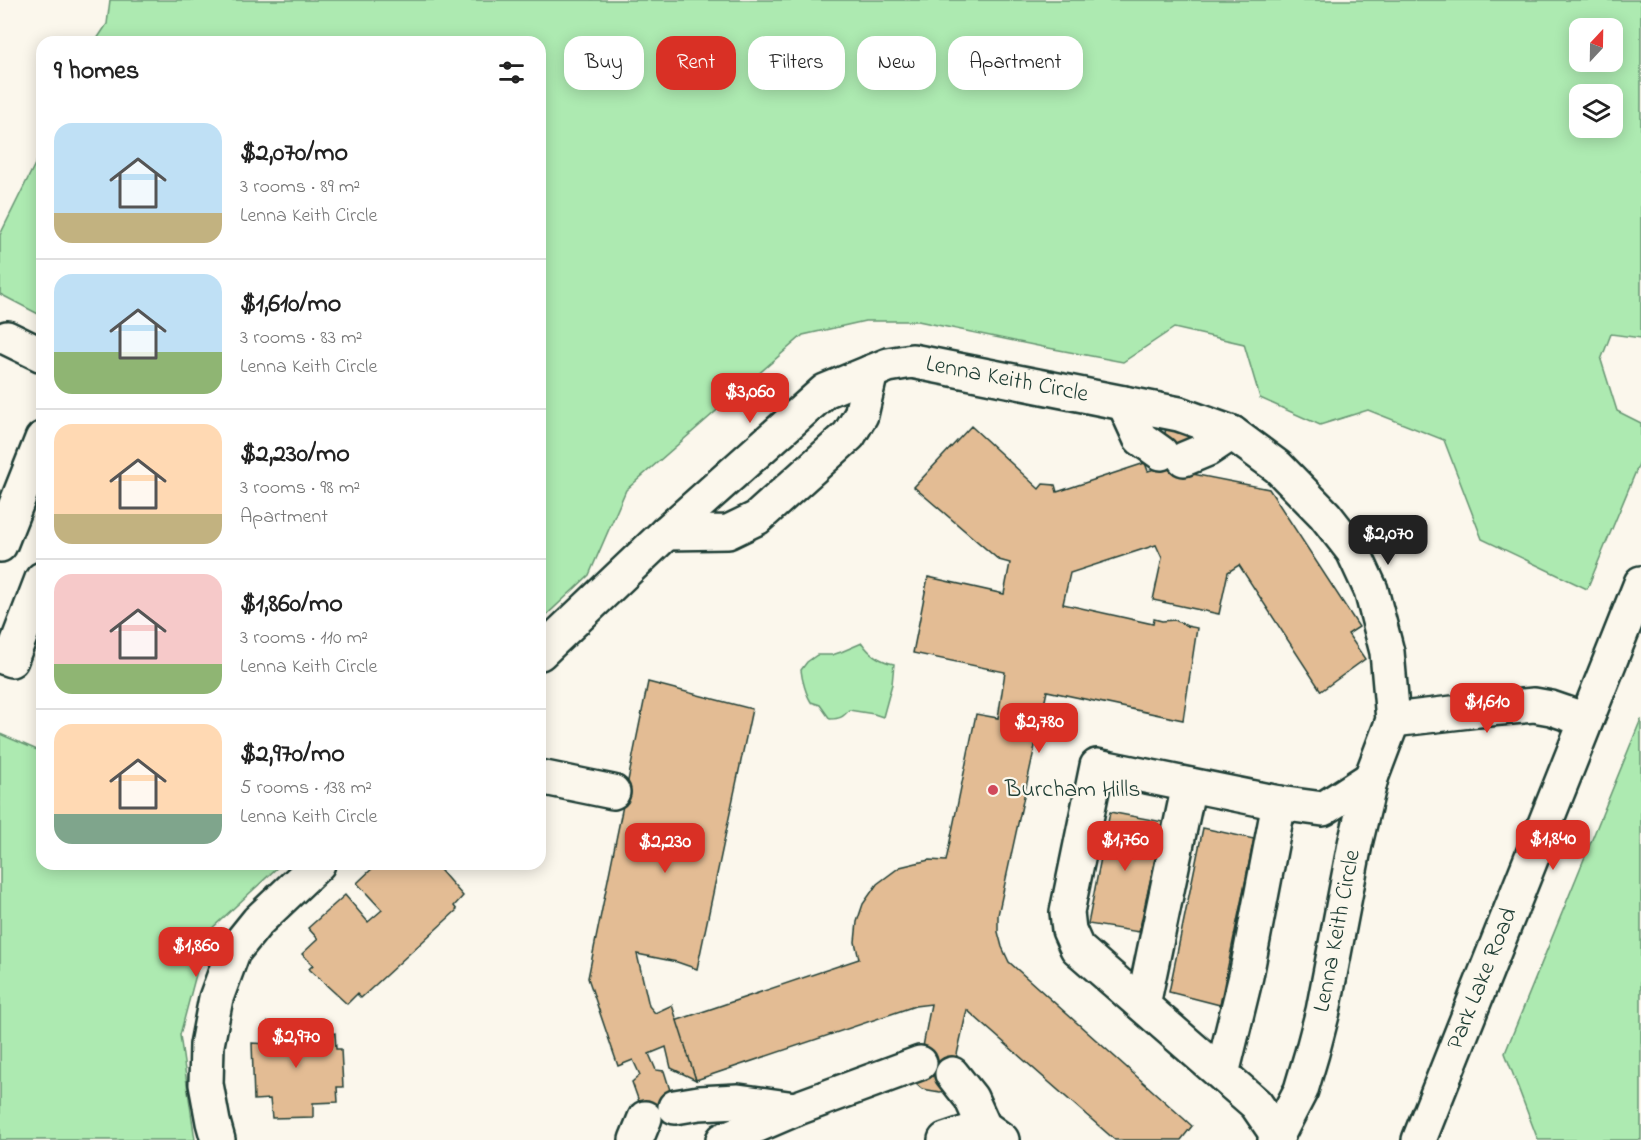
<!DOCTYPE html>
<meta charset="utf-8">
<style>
:root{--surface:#fff;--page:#f6f6f6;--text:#222;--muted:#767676;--line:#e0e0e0;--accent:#d93025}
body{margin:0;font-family:"Indie Flower",sans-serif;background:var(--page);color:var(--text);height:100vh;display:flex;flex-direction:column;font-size:22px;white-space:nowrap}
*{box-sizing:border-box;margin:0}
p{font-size:20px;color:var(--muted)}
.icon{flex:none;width:33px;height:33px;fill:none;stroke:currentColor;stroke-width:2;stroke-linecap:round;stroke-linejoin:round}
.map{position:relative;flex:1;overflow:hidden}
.side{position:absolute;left:36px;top:36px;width:510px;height:834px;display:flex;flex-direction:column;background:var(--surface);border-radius:18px;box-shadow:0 3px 15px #0003}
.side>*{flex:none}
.hud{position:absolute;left:564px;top:36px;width:570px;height:54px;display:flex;gap:12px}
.needle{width:39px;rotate:22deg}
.buttons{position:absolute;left:1569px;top:18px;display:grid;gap:12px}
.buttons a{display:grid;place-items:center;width:54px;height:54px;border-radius:12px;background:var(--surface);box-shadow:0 3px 15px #0003;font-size:30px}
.price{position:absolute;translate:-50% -51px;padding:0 14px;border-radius:12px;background:var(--accent);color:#fff;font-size:20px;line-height:39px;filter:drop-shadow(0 2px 3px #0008)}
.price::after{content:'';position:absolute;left:50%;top:36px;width:18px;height:14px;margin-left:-9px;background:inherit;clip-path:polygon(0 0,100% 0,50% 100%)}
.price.on{background:#222;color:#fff}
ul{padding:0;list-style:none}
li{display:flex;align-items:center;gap:18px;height:150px;padding:0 18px}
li+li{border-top:2px solid var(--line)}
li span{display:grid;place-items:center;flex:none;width:168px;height:120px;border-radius:18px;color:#555}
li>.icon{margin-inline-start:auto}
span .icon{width:72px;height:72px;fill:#fffc;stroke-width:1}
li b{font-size:26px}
h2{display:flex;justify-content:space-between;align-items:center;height:72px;padding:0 18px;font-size:26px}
.pill{padding:0 21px;border-radius:18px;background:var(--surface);box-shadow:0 3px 15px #0003;font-size:21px;line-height:54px}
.pill.on{background:var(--accent);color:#fff}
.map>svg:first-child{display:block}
.green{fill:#adeab1;stroke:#669472;stroke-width:1.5;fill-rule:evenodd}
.building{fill:#e3bc94;stroke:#1f3d34;stroke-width:1.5}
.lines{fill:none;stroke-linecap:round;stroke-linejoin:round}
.minor-casing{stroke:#1f3d34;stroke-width:38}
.minor{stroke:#fbf7ec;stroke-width:33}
.poi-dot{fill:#d1495b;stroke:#fbf7ec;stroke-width:2}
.labels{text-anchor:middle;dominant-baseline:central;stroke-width:4.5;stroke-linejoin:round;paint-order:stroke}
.street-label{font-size:24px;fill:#1f3d34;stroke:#fbf7ec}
.poi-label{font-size:24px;fill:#1f3d34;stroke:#fbf7ec;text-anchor:start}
</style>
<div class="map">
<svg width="1641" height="1140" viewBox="0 0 1641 1140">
<rect width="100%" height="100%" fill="#fbf7ec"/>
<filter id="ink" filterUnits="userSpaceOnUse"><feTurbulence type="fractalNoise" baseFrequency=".0167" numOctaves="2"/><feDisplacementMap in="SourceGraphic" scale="12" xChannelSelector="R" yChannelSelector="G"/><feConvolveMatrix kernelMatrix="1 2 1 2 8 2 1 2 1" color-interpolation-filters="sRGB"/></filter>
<g filter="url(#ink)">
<g class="green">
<path d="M110,0H1641V338L1611,334L1601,360L1617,411L1641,423V459L1587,589L1482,539L1444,440L1368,410L1320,425L1260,398L1244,344L1174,328L1123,362L1043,347L918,321H865L803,335L626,490L589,575L540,621V42H95L107,24ZM1612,28V62H1580V28ZM1612,94V128H1580V94Z"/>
<path d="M42,152V316L0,294V235L35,164Z"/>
<path d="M862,643C870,655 880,661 894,664L892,684L883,717L874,714L849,710C843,717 840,719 830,719L820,705L811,702C806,694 802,680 801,670L807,662L817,655H832L841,652Z"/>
<path d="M1641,719V1140H1538L1505,1053Z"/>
<path d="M0,734L42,752V864H281L207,933L180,1035L195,1140H0Z"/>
</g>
<g class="building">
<path d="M1171,425L1190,433L1182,472L1269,489L1359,627L1348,634L1365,659L1321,691L1239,565L1228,572L1219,614L1153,600L1162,558L1156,545L1070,573L1063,604L1153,624L1154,619L1162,621L1175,620L1187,626L1197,628L1183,720L1047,691L998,915V932L1002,947L1009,962L1192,1126L1181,1140H1115L967,1010L949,1090L940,1092L922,1089L916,1084L931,1004L915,1006L696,1080L675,1021L859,959L855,942L857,922L863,904L877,884L900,867L929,860L946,861L976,714L998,718L1005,672L913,653L928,577L1004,594L1010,563L999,560L914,487L971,426L1039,489L1043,484L1055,485L1057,492L1145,463L1148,471L1158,468L1166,428Z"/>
<path d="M648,682L752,709L697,969L677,962L637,954L649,1006L655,1013L672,1005L696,1080L671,1068L666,1047L649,1054L656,1070L664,1071L678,1116L648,1127L632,1082L640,1075L633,1060L618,1066L588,978Z"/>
<path d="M1110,812L1163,822L1139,932L1088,924Z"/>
<path d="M1203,828L1254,839L1220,1005L1169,992Z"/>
<path d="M377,864H435L463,896L454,906L457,910L361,998L357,994L347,1004L309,969L313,965L302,954L318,939L308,928L345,895L368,922L382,910L357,883Z"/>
<path d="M310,1021V1035L335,1033L336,1049H341L343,1087H337L338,1102L313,1103V1117L272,1118L270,1099L254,1100L252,1043L268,1044V1022Z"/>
</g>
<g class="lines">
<g class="minor-casing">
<g id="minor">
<path d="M7,338L42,355"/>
<path d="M1124,403L1140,438L1161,453"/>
<path d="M1184,459L1208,449L1232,433"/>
<path d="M666,533L728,532L757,518L849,435L861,415L871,372"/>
<path d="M0,545L42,439"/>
<path d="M540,653L666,533L825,391L888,365L912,361L1179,414L1232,433L1278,467L1325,515L1353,551L1371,590L1387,652L1393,720L1371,778L1355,844L1323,1011L1312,1053L1301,1090L1275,1140"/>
<path d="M0,656L11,660L42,579"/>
<path d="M1393,720L1478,710L1534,705L1551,708L1586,720"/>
<path d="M540,777L613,792"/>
<path d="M1143,1005L1189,785"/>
<path d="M952,1074L971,1098L984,1127L1002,1140"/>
<path d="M1222,1074L1246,976L1279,803"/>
<path d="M675,1107L699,1103L738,1101L795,1109"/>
<path d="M1278,1136L1256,1104L1077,948L1069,930L1067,912L1097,766L1279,803L1323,809L1371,778"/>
<path d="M218,1140L213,1122L206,1084L207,1045L216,998L233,952L258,921L318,864"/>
<path d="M636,1140L645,1118"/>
<path d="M723,1140L795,1109L920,1063"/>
<path d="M945,1140L984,1127"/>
<path d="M1419,1140L1641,583"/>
</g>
</g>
<use href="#minor" class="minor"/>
</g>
</g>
<circle class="poi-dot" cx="993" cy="790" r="6"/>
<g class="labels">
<g class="street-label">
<text transform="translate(1007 380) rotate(11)">Lenna Keith Circle</text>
<text transform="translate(1338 931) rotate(-79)">Lenna Keith Circle</text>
<text transform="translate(1483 979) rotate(-68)">Park Lake Road</text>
</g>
<g class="poi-label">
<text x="1005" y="790">Burcham Hills</text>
</g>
</g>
</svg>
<div class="buttons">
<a><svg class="needle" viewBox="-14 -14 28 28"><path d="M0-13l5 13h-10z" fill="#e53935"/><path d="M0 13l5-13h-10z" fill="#767676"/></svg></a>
<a><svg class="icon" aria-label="layers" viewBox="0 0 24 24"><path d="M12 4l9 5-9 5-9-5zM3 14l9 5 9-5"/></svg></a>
</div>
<b class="price" style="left:750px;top:424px">$3,060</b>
<b class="price on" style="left:1388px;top:566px">$2,070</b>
<b class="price" style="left:1487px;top:734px">$1,610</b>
<b class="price" style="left:1039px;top:754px">$2,780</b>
<b class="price" style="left:1553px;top:871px">$1,840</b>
<b class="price" style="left:1125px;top:872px">$1,760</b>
<b class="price" style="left:665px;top:874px">$2,230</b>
<b class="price" style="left:196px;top:978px">$1,860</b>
<b class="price" style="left:296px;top:1069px">$2,970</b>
<div class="hud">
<a class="pill">Buy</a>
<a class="pill on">Rent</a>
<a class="pill">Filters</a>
<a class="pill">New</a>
<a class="pill">Apartment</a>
</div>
<section class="side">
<h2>9 homes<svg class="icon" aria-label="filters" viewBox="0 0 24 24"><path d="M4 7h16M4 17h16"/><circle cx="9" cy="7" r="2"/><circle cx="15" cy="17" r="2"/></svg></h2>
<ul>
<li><span style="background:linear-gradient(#bfe0f5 75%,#c2b280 0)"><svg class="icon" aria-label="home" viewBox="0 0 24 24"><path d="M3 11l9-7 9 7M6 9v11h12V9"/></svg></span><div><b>$2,070/mo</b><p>3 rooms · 89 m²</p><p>Lenna Keith Circle</p></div></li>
<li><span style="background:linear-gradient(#bfe0f5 65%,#8fb573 0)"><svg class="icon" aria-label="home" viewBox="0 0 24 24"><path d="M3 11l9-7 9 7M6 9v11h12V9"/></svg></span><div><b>$1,610/mo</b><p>3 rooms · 83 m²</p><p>Lenna Keith Circle</p></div></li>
<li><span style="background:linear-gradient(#ffd9b3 75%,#c2b280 0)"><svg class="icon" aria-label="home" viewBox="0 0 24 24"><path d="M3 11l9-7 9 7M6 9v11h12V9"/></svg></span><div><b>$2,230/mo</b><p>3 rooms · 98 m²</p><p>Apartment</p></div></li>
<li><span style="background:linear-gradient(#f6c9c9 75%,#8fb573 0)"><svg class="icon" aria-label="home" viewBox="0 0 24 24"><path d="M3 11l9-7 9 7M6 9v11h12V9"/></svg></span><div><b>$1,860/mo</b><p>3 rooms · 110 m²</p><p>Lenna Keith Circle</p></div></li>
<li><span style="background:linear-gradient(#ffd9b3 75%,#7fa58c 0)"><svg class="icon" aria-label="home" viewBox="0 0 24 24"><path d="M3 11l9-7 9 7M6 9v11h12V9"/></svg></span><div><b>$2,970/mo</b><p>5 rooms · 138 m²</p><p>Lenna Keith Circle</p></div></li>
</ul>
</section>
</div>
